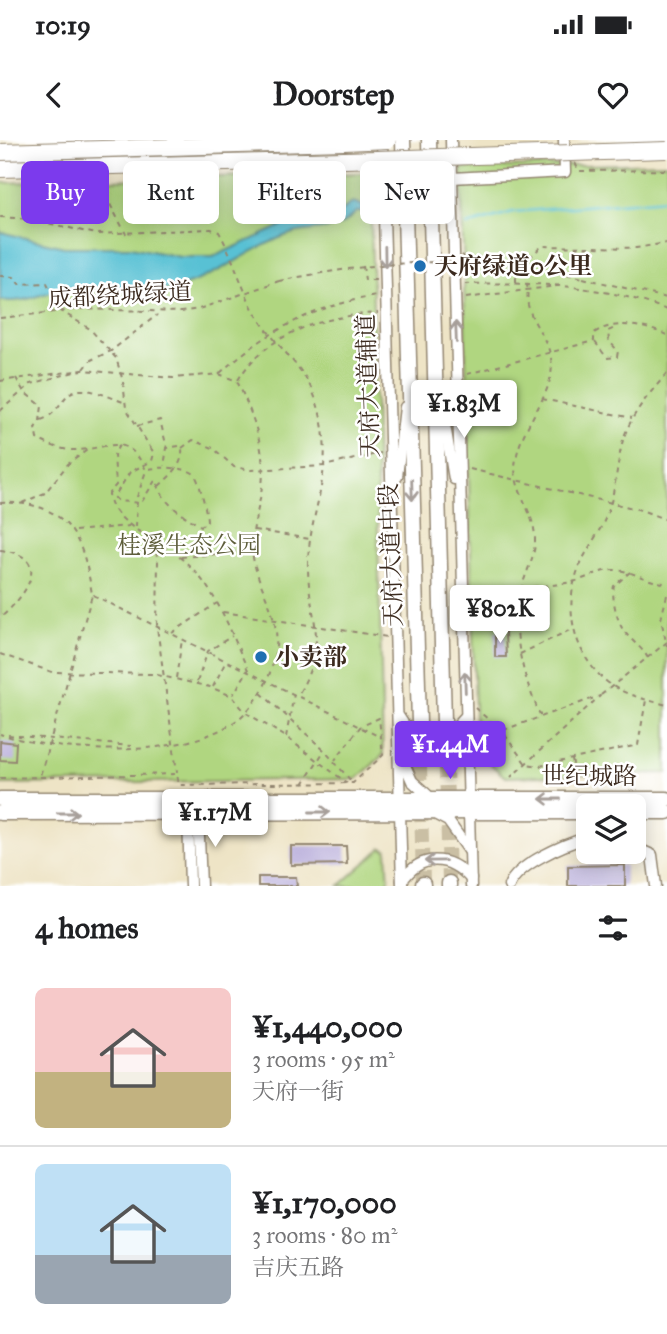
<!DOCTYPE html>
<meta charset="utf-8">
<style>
:root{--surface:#fff;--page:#f6f6f6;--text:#202124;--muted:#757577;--line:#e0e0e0;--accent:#7c3aed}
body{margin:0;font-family:"IM FELL Great Primer","Noto Serif SC",serif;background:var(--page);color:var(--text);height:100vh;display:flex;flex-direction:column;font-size:26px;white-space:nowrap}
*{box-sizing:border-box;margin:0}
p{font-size:23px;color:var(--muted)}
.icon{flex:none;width:38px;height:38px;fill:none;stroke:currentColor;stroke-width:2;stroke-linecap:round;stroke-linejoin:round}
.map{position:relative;height:746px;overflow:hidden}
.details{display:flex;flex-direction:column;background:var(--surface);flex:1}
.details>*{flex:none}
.banner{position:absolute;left:21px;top:21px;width:626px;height:63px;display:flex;gap:14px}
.controls{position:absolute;left:576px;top:654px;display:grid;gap:14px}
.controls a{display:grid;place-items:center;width:70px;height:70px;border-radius:10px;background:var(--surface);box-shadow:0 4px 18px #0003;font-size:35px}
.price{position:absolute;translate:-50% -60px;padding:0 16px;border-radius:7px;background:#fff;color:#222;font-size:23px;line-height:46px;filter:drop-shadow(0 2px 4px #0008)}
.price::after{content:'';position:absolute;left:50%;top:42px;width:21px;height:16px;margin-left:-10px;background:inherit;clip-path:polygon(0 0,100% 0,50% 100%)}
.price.selected{background:var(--accent);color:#fff}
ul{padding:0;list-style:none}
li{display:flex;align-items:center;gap:21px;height:175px;padding:0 35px}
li+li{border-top:2px solid var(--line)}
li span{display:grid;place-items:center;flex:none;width:196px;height:140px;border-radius:10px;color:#555}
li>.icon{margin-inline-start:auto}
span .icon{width:84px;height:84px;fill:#fffc;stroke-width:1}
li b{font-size:30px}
h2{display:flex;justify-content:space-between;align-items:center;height:84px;padding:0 35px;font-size:30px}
.chip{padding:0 24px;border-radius:10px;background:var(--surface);box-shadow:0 4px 18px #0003;font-size:24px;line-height:63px}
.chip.selected{background:var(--accent);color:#fff}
.status{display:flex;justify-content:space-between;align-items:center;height:49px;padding:0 35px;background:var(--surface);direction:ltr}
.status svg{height:19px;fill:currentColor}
header{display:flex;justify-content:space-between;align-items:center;height:91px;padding:0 35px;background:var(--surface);font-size:32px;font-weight:800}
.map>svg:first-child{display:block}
.green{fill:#b0d680;stroke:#76804f;stroke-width:2}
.water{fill:#58c1d4;stroke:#4a7679;stroke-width:2}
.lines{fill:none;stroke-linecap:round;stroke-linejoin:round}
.stream{stroke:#58c1d4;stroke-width:2.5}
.building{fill:#bbb1dc}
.major-tunnel{stroke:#cabfa4;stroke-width:14;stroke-dasharray:14 7;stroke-linecap:butt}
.minor-casing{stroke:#948772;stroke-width:13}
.major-casing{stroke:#948772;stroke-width:17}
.highway-casing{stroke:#948772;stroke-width:18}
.path{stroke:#948772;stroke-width:2;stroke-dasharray:5 5;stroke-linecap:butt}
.minor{stroke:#fff;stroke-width:10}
.major{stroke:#fff;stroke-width:14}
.highway{stroke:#fff;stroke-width:16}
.highway-bridge-casing{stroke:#948772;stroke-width:18;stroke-linecap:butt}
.path-bridge{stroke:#948772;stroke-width:2;stroke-dasharray:5 5;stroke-linecap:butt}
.highway-bridge{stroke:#fff;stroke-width:16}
.oneway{stroke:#a79f9a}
.poi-dot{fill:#1f6fb2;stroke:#fff;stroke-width:2.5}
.labels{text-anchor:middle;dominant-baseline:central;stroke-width:5;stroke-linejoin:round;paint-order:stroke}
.poi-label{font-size:24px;font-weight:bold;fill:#3b2a1e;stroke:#fff;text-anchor:start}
.street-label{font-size:24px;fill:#3b2a1e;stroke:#fff}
.park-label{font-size:24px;fill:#5e5e3b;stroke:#fff}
</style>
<div class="status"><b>10:19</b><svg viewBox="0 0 49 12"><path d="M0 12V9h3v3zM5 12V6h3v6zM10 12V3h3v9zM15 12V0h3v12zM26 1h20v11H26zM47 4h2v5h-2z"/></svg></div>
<header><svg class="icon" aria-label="back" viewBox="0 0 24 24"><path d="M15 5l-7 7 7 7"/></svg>Doorstep<svg class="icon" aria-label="heart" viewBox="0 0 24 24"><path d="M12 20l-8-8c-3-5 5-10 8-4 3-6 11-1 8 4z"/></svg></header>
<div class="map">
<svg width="667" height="746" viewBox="0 0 667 746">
<rect width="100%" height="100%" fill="#fff"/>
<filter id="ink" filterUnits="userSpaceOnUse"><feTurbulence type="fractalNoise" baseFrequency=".0143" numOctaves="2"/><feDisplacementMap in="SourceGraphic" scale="14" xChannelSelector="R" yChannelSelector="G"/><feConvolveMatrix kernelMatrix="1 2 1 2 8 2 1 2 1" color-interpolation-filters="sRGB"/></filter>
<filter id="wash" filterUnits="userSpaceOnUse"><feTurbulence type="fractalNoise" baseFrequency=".00686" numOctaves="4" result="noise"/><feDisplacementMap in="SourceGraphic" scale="28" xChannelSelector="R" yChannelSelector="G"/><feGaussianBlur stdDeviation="1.57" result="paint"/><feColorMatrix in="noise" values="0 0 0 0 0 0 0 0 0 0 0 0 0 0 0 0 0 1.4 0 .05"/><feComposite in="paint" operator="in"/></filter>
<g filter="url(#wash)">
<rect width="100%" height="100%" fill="#eee4c6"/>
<g class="green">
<path d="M667,23V633L505,637L476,611L461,28Z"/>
<path d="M370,33L383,615L357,639L0,644V43Z"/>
<path d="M382,708L387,710L389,746H339Z"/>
</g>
<path class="water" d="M353,62L364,66L362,72H356C336,96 314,85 287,95C251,108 218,136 181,146C143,156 106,144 68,148C45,151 25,165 0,160V92L64,107H131L180,117H213L286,84L334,77Z"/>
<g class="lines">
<path class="stream" d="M467,85L513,72L667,59"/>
</g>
<g id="blocks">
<g class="building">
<path d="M495,492H505L506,517H495Z"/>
<path d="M0,601L16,603L15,621L0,620Z"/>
<path d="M291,706H346L347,724L291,725Z"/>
<path d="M625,725V746H568V726Z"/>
<path d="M258,737H296L297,746H258Z"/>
</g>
</g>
</g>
<g filter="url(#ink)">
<use href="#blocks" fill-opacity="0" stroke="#948772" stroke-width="2"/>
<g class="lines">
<g class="major-tunnel">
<path d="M445,583L449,743"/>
<path d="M419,584L423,744"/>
</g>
<g class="minor-casing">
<g id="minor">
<path d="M382,0L402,746"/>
<path d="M451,0L471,746"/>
<path d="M452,38L565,32L564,0"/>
<path d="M441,261L454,339"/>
<path d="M397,337L405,267"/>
<path d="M399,577C411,598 425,601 448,595L465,577"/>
<path d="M403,621L412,641L433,660"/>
<path d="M431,672L448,681L470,712"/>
<path d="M188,673L190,746"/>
<path d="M198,673L201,746"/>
<path d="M634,707L652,715L656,746"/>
<path d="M402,741C421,713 449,715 471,739"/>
<path d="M509,746C517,724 565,704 586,698V672"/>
</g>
</g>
<g class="major-casing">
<g id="major">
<path d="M403,0L419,583"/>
<path d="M429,0L444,582"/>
<path d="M0,659H667"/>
<path d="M634,672H667"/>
<path d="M0,673L588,672"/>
<path d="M449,743V746"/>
<path d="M423,744V746"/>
</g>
</g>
<g class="highway-casing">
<g id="highway">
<path d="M0,12L344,2"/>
<path d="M0,29L345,20"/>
</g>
</g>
<g class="path">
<path d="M575,23L579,31L667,30"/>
<path d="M96,38L126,94"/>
<path d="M0,77L30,79L96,94L211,89L219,92C232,115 240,142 251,165C264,191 286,211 303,234C320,258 327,297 324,326C321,358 309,389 308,421C307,480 332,495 298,555"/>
<path d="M462,115L472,123"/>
<path d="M363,126L365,140H378"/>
<path d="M0,136L14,137L19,144L47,143L61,171L90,189L116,218L123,241L126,268L150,307"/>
<path d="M583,138L667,158"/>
<path d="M516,142V130L542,106L636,108L667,103"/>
<path d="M527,143C528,150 527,158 528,165C534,190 556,205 551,235C546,263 522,286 516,319C510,349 536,371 535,401C535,417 526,431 522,447C509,491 523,537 541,577"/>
<path d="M465,144C535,142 601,144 667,170"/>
<path d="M466,158L564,145"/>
<path d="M0,178L82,169L181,172L199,169L279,141"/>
<path d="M595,202L607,218L617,217L618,211L609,201L608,191L615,188"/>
<path d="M84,229L91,220L111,211L157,175"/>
<path d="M220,233C265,192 317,164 378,156"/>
<path d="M467,234L594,201V193C614,179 646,186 667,195"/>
<path d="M667,234C649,253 631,275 623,300C617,323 616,346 609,369C601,393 583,412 576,436C564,473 576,517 607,542C624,555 647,560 667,565"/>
<path d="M16,238L24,252L42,266L40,281L35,288L37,299C49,305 60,310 74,310C108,310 126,290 146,330C155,326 187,327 194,334C199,338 207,373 207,381L201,386C180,373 162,364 156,339"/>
<path d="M238,240C267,192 325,176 378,173"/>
<path d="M0,241L83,230L173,238L219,234L237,241C254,277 268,313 261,353C258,373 251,390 252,410C255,445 280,471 276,507C273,534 259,563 237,580C182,620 62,614 0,594"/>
<path d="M542,259L632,278"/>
<path d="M0,271L31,244L78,231"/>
<path d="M41,280C56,275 58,264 69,254C82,243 109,257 123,262"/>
<path d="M137,286L160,280L167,308"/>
<path d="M119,305L114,315L116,345L109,353C110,383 158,400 178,416C215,443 230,491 248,530L233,555"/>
<path d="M182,308L193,300L213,308L234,327L251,330L324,326L381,313"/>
<path d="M470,329L641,370L667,380"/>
<path d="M159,346C170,336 184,325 182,308L179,306L167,308L164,326"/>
<path d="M0,363C66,360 84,396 92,455L40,636"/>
<path d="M22,363L45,353L68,324L90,308"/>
<path d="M136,387L137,357L146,331"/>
<path d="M254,390L310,399"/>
<path d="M75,391L129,386"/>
<path d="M154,401L158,421L157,487L177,632"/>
<path d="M0,410C55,416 26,456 0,478"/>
<path d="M181,417L252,411"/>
<path d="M630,432L614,446C611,456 617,482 624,491C631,501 641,506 648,518"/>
<path d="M473,451C505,448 540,448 572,442C587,439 598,430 614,430C633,430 648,443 667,443"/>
<path d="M93,455L380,597"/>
<path d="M667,455L661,479L667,506"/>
<path d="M223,472L387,497"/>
<path d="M172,493L217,463"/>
<path d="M0,514L52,532L153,534L210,547L232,556L245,572L286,597L347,643"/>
<path d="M520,514L572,489"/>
<path d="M176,538L182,500"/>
<path d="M197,542L208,511L232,496"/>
<path d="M213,547L226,521"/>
<path d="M261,553L324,610L352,642"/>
<path d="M601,555L667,502"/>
<path d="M475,568L502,591L526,624L540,626L638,605L646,560"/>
<path d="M8,595L131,606"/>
<path d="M286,597L294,554"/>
<path d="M475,600L600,556L511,637"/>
<path d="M572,620L576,637"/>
<path d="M0,638L177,634L179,645L353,643L383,615L379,578L360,587L335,620"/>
<path d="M303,644L324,611"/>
</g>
<use href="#minor" class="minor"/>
<use href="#major" class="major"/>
<use href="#highway" class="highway"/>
<g class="highway-bridge-casing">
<g id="highway-bridge">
<path d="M344,2L388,0"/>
<path d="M345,20L667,10"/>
</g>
</g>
<g class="path-bridge">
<path d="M279,141C380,120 481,113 583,138"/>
<path d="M150,307L154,313L152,321L130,332L114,357L118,361L141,363L156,339"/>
</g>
<use href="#highway-bridge" class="highway-bridge"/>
</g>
<defs><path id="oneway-shaft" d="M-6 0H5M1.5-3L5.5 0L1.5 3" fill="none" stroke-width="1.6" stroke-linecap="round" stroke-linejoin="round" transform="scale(1.75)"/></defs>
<g class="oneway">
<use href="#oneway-shaft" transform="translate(385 117) rotate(89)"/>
<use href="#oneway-shaft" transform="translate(456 192) rotate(-92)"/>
<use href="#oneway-shaft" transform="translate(412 350) rotate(88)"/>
<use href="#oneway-shaft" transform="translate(465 542) rotate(-92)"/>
<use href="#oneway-shaft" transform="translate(550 659) rotate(-180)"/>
<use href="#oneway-shaft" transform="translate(320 672)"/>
<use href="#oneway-shaft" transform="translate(68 673)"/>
<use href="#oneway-shaft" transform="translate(435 721) rotate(179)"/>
</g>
</g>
<g class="poi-dot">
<circle cx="420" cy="126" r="7"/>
<circle cx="261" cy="517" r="7"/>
</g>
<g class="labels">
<g class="poi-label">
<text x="434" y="126">天府绿道0公里</text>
<text x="275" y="517">小卖部</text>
</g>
<g class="street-label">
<text transform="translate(120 155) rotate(-3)">成都绕城绿道</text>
<text transform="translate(368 246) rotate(-92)">天府大道辅道</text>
<text transform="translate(391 415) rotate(-92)">天府大道中段</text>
<text x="589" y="636">世纪城路</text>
</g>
<g class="park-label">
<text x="189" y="405">桂溪生态公园</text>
</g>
</g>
</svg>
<div class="controls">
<a><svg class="icon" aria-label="layers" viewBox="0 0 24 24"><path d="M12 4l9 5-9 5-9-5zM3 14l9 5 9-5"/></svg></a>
</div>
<b class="price" style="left:464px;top:300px">¥1.83M</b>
<b class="price" style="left:500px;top:505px">¥802K</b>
<b class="price selected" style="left:450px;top:641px">¥1.44M</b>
<b class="price" style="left:215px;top:709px">¥1.17M</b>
<div class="banner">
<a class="chip selected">Buy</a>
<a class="chip">Rent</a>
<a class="chip">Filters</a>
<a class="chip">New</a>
</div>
</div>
<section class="details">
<h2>4 homes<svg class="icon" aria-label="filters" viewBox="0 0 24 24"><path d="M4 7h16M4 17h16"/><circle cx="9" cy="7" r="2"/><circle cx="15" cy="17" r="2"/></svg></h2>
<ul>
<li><span style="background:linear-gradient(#f6c9c9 60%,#c2b280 0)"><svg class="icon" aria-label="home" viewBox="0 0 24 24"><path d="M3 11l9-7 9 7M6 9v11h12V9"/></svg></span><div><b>¥1,440,000</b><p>3 rooms · 95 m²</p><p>天府一街</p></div></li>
<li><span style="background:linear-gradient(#bfe0f5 65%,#9aa5b1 0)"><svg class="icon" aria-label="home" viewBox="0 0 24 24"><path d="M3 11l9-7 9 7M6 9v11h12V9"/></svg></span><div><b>¥1,170,000</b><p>3 rooms · 80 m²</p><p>吉庆五路</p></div></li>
</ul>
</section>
